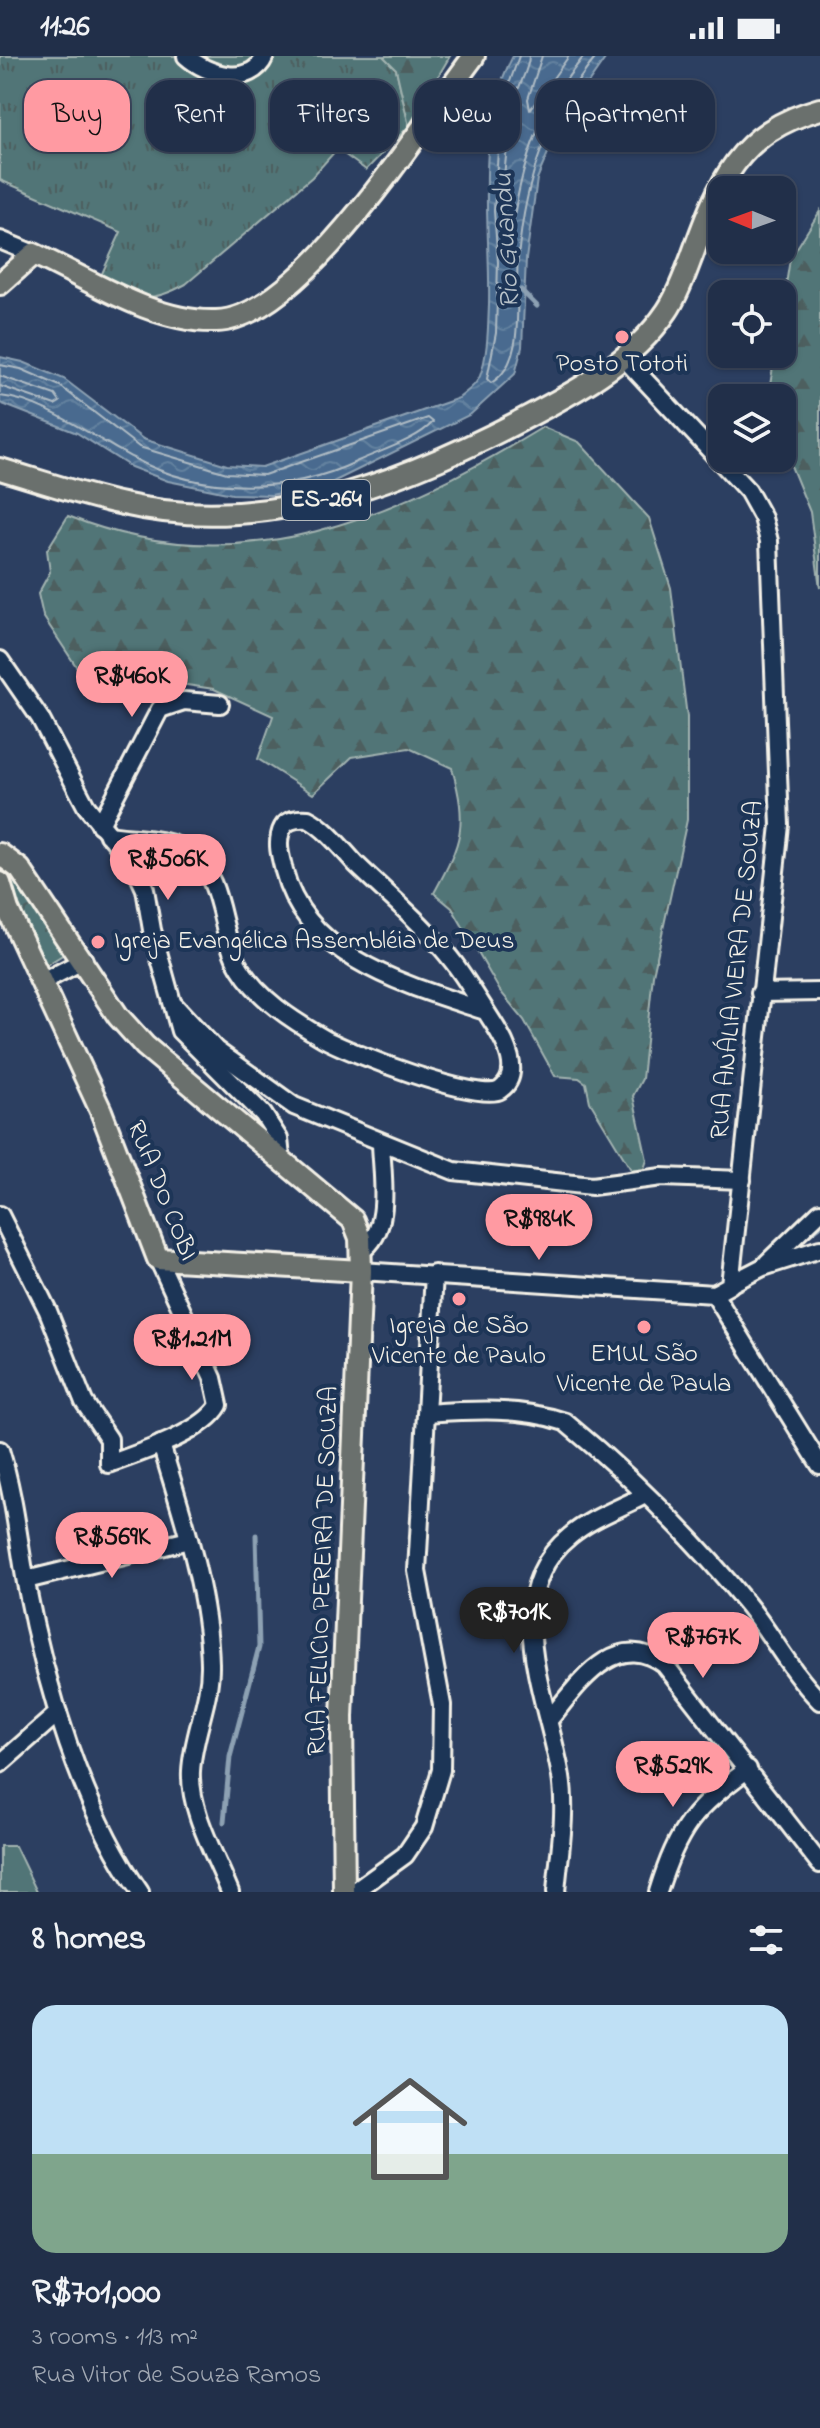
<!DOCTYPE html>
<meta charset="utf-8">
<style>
:root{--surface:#212f49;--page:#2d3b53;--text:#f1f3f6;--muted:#a2a9b4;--line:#3e4a61;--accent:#ff9aa2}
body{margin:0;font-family:"Indie Flower",sans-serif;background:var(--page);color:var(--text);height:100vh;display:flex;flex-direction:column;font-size:30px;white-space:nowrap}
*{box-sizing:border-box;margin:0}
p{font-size:26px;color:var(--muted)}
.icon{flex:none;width:44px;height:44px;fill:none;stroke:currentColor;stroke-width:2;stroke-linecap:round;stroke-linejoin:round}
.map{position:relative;height:1836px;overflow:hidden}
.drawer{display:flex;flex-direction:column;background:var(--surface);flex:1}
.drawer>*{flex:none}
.hud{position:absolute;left:24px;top:24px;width:772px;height:72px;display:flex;gap:16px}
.needle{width:52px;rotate:271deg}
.buttons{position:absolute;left:708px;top:120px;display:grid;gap:16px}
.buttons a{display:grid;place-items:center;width:88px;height:88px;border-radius:16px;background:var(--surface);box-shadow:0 2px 6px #0004,0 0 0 2px var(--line);font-size:40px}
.price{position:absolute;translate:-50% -68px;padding:0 18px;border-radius:28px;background:var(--accent);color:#111;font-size:26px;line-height:52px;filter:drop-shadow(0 2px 4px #0008)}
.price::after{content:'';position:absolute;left:50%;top:48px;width:24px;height:18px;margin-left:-12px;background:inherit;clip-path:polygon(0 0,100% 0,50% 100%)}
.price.on{background:#222;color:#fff}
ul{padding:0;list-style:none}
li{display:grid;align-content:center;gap:16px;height:424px;padding:0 32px}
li+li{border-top:2px solid var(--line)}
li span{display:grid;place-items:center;height:248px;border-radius:24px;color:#555}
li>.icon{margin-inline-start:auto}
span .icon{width:144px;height:144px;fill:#fffc;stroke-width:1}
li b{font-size:34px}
h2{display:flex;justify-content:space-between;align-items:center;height:96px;padding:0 32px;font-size:34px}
.pill{padding:0 28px;border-radius:24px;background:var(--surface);box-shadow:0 2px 6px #0004,0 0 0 2px var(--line);font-size:28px;line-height:72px}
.pill.on{background:var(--accent);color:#111}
.status{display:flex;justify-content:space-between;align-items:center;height:56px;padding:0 40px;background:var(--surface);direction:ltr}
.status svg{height:22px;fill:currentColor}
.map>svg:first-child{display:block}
.grass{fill:url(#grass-tufts);stroke:#a2b3b0;stroke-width:2}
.forest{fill:url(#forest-firs);stroke:#a2b3b0;stroke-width:2}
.park{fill:url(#park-crowns);stroke:#a2b3b0;stroke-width:2}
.garden{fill:#517577;stroke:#a2b3b0;stroke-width:2}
.water{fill:url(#water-waves);stroke:#8da1b3;stroke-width:2}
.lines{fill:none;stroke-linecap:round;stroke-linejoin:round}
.shore{stroke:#afbbc4;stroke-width:2}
.stream{stroke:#8da1b3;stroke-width:5}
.minor-casing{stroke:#f4f1e8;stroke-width:22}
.major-casing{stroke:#f4f1e8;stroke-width:26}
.minor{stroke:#1d3557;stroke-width:16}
.major{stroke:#6b706d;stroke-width:20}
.poi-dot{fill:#ff9aa2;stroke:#1d3557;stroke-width:3}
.labels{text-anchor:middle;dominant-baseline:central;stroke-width:8;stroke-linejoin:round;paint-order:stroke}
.shield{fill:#1d3557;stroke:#b4b9bc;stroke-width:2}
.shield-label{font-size:24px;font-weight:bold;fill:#f4f1e8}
.poi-label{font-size:26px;fill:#f4f1e8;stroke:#1d3557}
.street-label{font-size:26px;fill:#f4f1e8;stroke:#1d3557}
.water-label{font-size:28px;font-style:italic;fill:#b8c2c9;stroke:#1d3557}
</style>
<div class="status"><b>11:26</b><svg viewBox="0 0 49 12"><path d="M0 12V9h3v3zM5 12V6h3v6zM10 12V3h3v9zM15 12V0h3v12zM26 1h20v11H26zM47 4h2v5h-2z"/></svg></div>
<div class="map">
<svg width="820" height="1836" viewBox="0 0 820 1836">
<defs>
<pattern id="grass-tufts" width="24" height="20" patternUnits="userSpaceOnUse" patternTransform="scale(2)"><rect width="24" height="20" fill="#517577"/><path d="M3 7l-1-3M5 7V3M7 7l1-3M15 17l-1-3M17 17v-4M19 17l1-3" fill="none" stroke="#4d5e5e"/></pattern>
<pattern id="forest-firs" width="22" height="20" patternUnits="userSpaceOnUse" patternTransform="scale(2)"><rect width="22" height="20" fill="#517577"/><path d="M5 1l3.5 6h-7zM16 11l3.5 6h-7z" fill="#4d5e5e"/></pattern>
<pattern id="park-crowns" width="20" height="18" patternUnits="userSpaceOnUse" patternTransform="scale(2)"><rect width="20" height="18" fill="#517577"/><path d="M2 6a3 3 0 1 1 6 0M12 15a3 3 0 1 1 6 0" fill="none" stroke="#4d5e5e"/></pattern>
<pattern id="water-waves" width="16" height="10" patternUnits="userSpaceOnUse" patternTransform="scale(2)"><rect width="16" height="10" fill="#486b8f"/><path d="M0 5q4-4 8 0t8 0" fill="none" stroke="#63819f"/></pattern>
</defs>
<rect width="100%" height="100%" fill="#2c3f61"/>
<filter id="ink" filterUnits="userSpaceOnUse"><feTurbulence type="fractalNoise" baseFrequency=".0125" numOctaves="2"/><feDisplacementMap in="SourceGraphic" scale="16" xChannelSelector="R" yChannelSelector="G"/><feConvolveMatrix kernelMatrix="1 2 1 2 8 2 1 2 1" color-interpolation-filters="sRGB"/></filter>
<g filter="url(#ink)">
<path class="grass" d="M0,0H383L396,13L409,70L366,114L337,93L312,121L186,228C146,250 137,242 99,224L121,176L0,124Z"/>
<g class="forest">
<path d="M383,0H450L409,70L396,13Z"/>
<path d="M820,155V532L810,456L782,388V342H768L775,298H782V254L790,203Z"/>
<path d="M543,371L579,386L649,462L671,532L687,661V764L653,919L642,1023L633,1040L647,1104L639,1127L590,1046L586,1027L579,1022L555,1020L524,964L500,935L452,852L434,837C462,786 468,769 452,712L409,692L352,701L313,738L258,703L273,660L214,633L78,613L43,560L38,538L50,516L47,494L68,460C242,530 395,461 543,371Z"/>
</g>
<path class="park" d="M9,817L69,895L43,911L25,876L5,819Z"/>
<path class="garden" d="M0,1790H15L37,1836H0Z"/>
<path class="water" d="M513,0H607L561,66L537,123L526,203L522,291L515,318L471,358L331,427L271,439L232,438L168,425L131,411L77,377L0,347V301L23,306L64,323L143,383L227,409L262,411L459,342C466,336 477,329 480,320C488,298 488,272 489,248C491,167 473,74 513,0Z"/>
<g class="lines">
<g class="shore">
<path d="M519,0L506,37L499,79L494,155L498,206L496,277L487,323L491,327C528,306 514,239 518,202C526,120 545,64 597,0"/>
<path d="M529,0C529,14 519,27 516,41C510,63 496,154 508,170L513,167C523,100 541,53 584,0"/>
<path d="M542,0L528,43L530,54L569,0"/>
<path d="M0,309L21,313L60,330L139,391L227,417L264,419L428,362L433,366C417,384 380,395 358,405C289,438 201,439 133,402C94,382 44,344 0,340"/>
<path d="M0,320L55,339L60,346L55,349L0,330"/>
</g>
<g class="stream">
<path d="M521,234L537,250"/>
<path d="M802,1184L820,1170"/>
<path d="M224,1766L230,1701L259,1591L256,1479"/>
</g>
<g class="minor-casing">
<g id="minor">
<path d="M186,0C207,19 251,32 265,0"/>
<path d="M0,184L34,198"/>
<path d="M0,604L40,662L86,750L134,809L145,833L152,874L180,975L263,1058L279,1083L281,1101"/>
<path d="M100,769L160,653L184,645L220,648"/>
<path d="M108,779C133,783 170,781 190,797C226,825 218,876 240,912C259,943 292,964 323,982C347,996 480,1047 500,1034C523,1018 505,985 494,968C481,948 469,927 454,907C427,871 389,840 356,808C342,793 326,772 308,763C295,762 283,764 280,779C277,791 281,802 284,815C306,903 410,930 485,955"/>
<path d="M42,926L84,904"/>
<path d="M760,937L820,936"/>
<path d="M175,950L216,994L294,1050L454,1115L592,1130L662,1121L742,1124"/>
<path d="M0,1159L48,1255L84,1346L109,1383V1408C139,1397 203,1377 219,1349L213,1322L158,1203"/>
<path d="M361,1195C393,1174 382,1121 381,1087"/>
<path d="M767,1207L820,1156"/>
<path d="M361,1215L714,1238L730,1229L780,769L769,485L763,462L748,435L624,302"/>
<path d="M730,1228L763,1211L820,1193"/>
<path d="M714,1238L820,1409"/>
<path d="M427,1357C473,1354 522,1351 565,1366C631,1420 693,1482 747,1548C773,1580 790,1615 820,1645"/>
<path d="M161,1388C182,1459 208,1533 210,1607C211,1644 193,1678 191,1715C189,1755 216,1800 230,1836"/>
<path d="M0,1394C14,1438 18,1482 26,1527C44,1625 82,1754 140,1836"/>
<path d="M26,1524L189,1484"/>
<path d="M549,1664C578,1629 615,1571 665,1609L820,1808"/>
<path d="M0,1708L58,1657"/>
<path d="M354,1836L405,1799L424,1771L441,1714L442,1649L417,1515L434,1218"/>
<path d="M556,1836C559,1799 567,1758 561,1721C549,1646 496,1539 570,1480C591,1462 621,1452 645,1439"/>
<path d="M658,1836C678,1771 694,1753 748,1713"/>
</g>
</g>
<g class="major-casing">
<g id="major">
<path d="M0,228L34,198C89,223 154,267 216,265C302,263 423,66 474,0"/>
<path d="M0,413C41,425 81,439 123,448C261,480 397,429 518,366C572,338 632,307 667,255C678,239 685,218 692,200C719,125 738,76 820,53"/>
<path d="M0,798L20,813L118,960L145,990L353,1164L360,1182L361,1215L342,1661L344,1836"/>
<path d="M0,827L8,854L101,1055L158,1203L361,1215"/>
</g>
</g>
<use href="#minor" class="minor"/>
<use href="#major" class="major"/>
</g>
</g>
<g class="poi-dot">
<circle cx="622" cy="281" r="8"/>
<circle cx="98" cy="886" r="8"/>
<circle cx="459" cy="1243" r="8"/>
<circle cx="644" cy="1271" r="8"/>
</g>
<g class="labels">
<rect class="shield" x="282" y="424" width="88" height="40" rx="6"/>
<g class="shield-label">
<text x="326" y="444">ES-264</text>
</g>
<g class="poi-label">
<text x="622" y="309">Posto Tototi</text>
<text x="114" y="886" text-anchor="start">Igreja Evangélica Assembléia de Deus</text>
<text x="459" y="1271">Igreja de São<tspan x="459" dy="30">Vicente de Paulo</tspan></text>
<text x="644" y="1299">EMUL São<tspan x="644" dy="30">Vicente de Paula</tspan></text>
</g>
<g class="street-label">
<text transform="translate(738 914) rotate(-84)">RUA ANÁLIA VIEIRA DE SOUZA</text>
<text transform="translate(161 1135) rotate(68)">RUA DO COBI</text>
<text transform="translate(324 1515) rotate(-88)">RUA FELICIO PEREIRA DE SOUZA</text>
</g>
<g class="water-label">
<text transform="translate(508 185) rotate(-93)">Rio Guandu</text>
</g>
</g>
</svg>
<div class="buttons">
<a><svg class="needle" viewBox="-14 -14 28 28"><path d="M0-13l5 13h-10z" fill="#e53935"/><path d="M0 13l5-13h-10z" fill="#a2a9b4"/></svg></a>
<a><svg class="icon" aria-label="locate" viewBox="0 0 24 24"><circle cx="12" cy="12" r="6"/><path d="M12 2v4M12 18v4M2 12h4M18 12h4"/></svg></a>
<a><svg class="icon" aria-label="layers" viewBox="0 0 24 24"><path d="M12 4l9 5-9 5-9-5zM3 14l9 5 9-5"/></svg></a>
</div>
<b class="price" style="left:132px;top:663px">R$460K</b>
<b class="price" style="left:168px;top:846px">R$506K</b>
<b class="price" style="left:539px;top:1206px">R$984K</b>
<b class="price" style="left:192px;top:1326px">R$1.21M</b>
<b class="price" style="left:112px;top:1524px">R$569K</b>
<b class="price on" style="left:514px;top:1599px">R$701K</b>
<b class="price" style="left:703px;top:1624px">R$767K</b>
<b class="price" style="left:673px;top:1753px">R$529K</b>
<div class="hud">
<a class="pill on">Buy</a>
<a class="pill">Rent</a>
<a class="pill">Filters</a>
<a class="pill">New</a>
<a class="pill">Apartment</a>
</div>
</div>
<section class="drawer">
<h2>8 homes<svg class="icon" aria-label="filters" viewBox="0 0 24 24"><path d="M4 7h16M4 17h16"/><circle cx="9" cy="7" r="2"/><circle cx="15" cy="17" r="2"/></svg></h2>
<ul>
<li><span style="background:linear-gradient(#bfe0f5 60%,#7fa58c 0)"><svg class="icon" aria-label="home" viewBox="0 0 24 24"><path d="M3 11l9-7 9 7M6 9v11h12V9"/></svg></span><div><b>R$701,000</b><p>3 rooms · 113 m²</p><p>Rua Vitor de Souza Ramos</p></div></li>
</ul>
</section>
